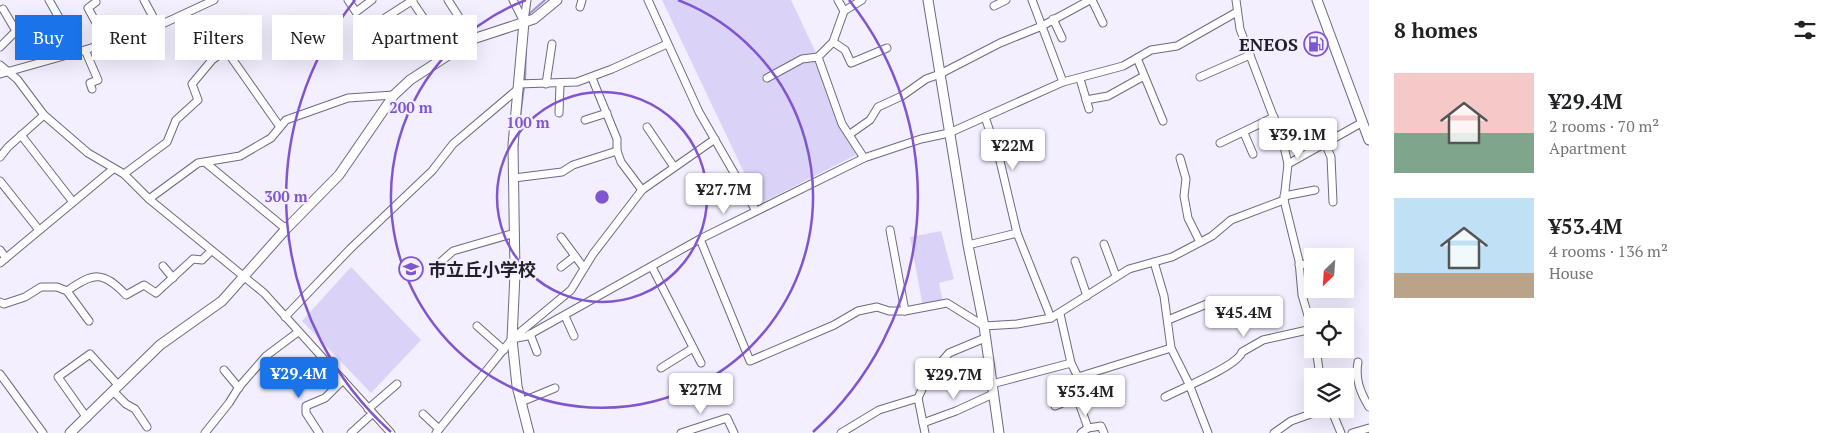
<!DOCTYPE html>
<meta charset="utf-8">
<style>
:root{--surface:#fff;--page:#f6f6f6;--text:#202124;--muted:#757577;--accent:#1a73e8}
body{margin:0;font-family:"PT Serif","Noto Sans JP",serif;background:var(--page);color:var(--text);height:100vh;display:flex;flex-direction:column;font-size:19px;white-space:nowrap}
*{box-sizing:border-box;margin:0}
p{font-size:16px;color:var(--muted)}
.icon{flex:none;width:28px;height:28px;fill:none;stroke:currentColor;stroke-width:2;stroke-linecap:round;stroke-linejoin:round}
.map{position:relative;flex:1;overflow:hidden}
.sheet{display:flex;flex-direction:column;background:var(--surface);width:475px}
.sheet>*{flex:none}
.hud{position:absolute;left:15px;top:15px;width:475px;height:45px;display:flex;gap:10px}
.needle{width:32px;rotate:205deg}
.fabs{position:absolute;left:1304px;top:248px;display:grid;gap:10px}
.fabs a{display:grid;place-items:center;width:50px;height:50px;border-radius:0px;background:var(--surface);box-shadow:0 5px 20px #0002;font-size:25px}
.price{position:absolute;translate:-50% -42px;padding:0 11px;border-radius:5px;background:#fff;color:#222;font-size:16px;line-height:32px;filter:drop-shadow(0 1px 2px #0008)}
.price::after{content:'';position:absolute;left:50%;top:30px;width:15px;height:11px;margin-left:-8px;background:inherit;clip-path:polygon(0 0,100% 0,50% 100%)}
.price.active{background:var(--accent);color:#fff}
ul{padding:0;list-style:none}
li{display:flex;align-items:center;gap:15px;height:125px;padding:0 25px}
li span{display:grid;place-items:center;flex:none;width:140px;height:100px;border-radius:0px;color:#555}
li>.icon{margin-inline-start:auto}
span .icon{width:60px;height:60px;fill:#fffc;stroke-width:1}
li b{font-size:21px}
h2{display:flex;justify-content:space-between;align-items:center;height:60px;padding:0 25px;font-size:21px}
.tag{padding:0 18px;border-radius:0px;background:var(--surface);box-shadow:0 5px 20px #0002;font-size:18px;line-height:45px}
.tag.active{background:var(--accent);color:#fff}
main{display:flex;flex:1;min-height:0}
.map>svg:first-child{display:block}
.green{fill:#dbd2f8}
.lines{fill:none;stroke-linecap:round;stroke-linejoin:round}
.stream{stroke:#a08cd6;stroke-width:2}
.street-casing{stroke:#6e697f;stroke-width:9}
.secondary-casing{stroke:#6e697f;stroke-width:11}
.street{stroke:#fff;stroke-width:7}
.secondary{stroke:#fff;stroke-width:9}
.ring{fill:none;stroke:#8056d0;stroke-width:2.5}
.labels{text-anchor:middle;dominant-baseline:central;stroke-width:4.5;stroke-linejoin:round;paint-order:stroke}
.poi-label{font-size:18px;font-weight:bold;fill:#221f29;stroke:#f3efff;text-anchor:end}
.centre{fill:#8056d0;stroke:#f3efff;stroke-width:2.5}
.ring-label{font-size:15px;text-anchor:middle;font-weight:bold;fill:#8056d0;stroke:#f3efff;stroke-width:4.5;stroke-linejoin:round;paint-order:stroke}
</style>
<main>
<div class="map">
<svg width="1369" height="433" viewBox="0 0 1369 433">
<rect width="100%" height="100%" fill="#f3efff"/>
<g class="green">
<path d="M662,0H791L818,57L856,155L759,204Z"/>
<path d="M941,231L954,279L939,283L943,302L923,307L910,237Z"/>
<path d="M351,267L421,340L371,393L302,321Z"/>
</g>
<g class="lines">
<g class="stream">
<path d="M528,17L529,14L545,0"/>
<path d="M525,82L526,47"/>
<path d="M520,117L524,87"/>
<path d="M517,152L519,126"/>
<path d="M517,321V332"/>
</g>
<g class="street-casing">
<g id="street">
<path d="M49,0L78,51"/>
<path d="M144,0L158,26"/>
<path d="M348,0L356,12L372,0"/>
<path d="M448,0L473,39"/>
<path d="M513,0L524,22"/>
<path d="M648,0L699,112L756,211"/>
<path d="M838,0L844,11L833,42L818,57L842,124L864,158"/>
<path d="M1032,0L1063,82"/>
<path d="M1092,0L1103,23"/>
<path d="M1236,0L1240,29L1283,142L1288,164L1284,200L1299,261L1302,295L1312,329"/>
<path d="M412,1L448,54"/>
<path d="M96,2L88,8L107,43"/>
<path d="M994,6L1006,0"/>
<path d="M580,7L582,0"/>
<path d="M844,11L862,0"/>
<path d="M385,18L413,0"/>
<path d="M1053,19L1062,38"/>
<path d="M524,21L527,0"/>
<path d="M833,42L845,50L851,63L887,48"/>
<path d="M0,47L16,31L3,9"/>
<path d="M85,50L98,80L90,83L92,89"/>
<path d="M1137,58L1163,121"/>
<path d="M0,65L17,79L44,115L88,153L124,174L149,199L264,293L391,433"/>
<path d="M0,74L85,50L158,26L214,0"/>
<path d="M1200,77L1250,55"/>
<path d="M592,78L617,139V151L621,162L642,190"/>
<path d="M767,78L802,59L818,57"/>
<path d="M1080,79L1089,109"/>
<path d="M518,84L577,82L612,69L667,44"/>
<path d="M546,84L552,44"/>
<path d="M1086,100L1108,96L1144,76"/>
<path d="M559,113L560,84"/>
<path d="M985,117L1000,161L1017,233"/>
<path d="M585,120L607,113"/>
<path d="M647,127L674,167"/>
<path d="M1244,133L1253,154"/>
<path d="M850,134L870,120L878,107L902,96L926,79L940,74L1000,43L1042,26L1090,0"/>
<path d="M21,135L73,202"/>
<path d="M993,141L1010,134"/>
<path d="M1220,143L1274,117"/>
<path d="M1325,143L1331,157L1333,202"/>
<path d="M0,157L8,147L44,115"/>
<path d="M1180,158L1186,179L1184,196L1188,218L1200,242"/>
<path d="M206,163L286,229"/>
<path d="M1288,164L1363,122"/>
<path d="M124,174L167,142L176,120L198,100L192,84L212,60L226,50L280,127"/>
<path d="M514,178L562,172L573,165L617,151"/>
<path d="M0,181L39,230"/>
<path d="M1284,196L1315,190"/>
<path d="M149,199L198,163L240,156L271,138L286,120L348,98L394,95"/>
<path d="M890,230L905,311"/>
<path d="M561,237L584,268"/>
<path d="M700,239L750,361L834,325L858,311L877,307L889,311H905L947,303L984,326L1017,324L1051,318L1129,269L1172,257L1212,236L1231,220L1284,200"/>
<path d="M1104,244L1116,276"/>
<path d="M968,245L1017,233L1051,318"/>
<path d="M0,250L6,258"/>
<path d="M1075,261L1087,296"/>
<path d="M1154,262L1164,296L1171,348L1189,384L1208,433"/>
<path d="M0,263L113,169"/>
<path d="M1299,265L1312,263"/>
<path d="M163,266L173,278"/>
<path d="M435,267L453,251L515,233"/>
<path d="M561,267L575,256"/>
<path d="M652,267L701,363"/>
<path d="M67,291C94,272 103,271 126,295L144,285L156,293L193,259L202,260L211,251"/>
<path d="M0,302L4,304L25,297L41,287H57L67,291L89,321"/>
<path d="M1060,314L1071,363L1078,377L1077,397L1088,428"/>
<path d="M565,316L574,336"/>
<path d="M285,317L350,249L432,171L453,144L518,89"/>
<path d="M1168,320L1214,301"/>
<path d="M477,326L504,350"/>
<path d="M530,334L537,352"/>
<path d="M512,339L527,336L700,239L864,158L921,139L949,133L1063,82L1123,66L1151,50L1177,46L1237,12"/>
<path d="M1316,349L1320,376"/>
<path d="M1358,362C1355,379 1360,392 1369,407"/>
<path d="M661,368L693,348"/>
<path d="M224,370L239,388"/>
<path d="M0,374L43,433"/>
<path d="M1078,377L1171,348"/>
<path d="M992,384L1071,363"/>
<path d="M113,391L126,404L135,409L147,427"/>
<path d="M1165,397C1180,389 1238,366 1242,352L1263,340L1312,329"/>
<path d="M918,398L925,433"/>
<path d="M521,402L555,388"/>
<path d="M1055,406L1077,397"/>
<path d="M368,409L397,384"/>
<path d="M1331,409L1341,433"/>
<path d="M423,414L439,429"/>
<path d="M87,418L58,377L90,354L119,386"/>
<path d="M923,423L956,411L993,394"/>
<path d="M205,433L229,403L239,387L266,356L298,332"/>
<path d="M319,433L306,413V406L325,398L343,380"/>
<path d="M351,433L372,414"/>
<path d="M436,433L512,339L571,290L593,254L642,190L715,139"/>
<path d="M681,433L727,418L734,433"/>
<path d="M841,433L879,410L918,398L927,379L949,353L985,338"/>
<path d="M1081,433L1088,428L1101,426L1104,433"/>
<path d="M1274,433L1291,421L1325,409"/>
<path d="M1352,433L1369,428"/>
</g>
</g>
<g class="secondary-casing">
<g id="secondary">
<path d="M928,0L968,245L984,326L999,433"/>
<path d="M1317,0L1369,140"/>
<path d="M524,22L513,145L515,274L512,339L517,386L529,433"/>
<path d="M70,433L160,345L222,301L286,229L339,175L394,95L410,80L473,39L534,19L557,0"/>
</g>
</g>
<use href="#street" class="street"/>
<use href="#secondary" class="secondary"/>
</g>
<g class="ring">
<circle cx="602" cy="197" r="105"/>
<path d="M678 0A211 211 0 1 1 526 0"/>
<path d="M391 432A316 316 0 0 1 355 0M849 0A316 316 0 0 1 813 432"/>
</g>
<defs>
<g id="fuel-ring" transform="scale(1.25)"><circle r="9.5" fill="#f3efff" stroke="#8056d0" stroke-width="1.5"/><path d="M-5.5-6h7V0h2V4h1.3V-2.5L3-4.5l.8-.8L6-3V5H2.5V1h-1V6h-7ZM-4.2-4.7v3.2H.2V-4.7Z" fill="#8056d0"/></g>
<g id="school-ring" transform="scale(1.25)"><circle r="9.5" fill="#f3efff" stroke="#8056d0" stroke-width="1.5"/><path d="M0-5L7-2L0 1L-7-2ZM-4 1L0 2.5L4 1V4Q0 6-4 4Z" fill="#8056d0"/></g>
</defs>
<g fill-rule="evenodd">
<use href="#fuel-ring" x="1316" y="44"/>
<use href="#school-ring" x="411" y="269"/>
</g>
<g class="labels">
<g class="poi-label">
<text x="1298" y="44">ENEOS</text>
<text x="428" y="269" text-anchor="start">市立丘小学校</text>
</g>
</g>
<circle cx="602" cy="197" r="8" class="centre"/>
<g class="ring-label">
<text x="411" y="113">200 m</text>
<text x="528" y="128">100 m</text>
<text x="286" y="202">300 m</text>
</g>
</svg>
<div class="fabs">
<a><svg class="needle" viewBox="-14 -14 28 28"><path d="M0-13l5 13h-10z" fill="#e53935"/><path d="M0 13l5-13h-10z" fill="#757577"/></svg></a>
<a><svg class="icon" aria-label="locate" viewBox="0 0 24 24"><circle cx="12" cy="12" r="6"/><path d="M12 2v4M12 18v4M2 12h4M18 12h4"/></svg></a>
<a><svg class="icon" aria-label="layers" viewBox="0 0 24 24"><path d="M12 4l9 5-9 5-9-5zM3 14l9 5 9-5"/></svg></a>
</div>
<b class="price" style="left:1298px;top:160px">¥39.1M</b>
<b class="price" style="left:1013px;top:171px">¥22M</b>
<b class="price" style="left:724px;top:215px">¥27.7M</b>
<b class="price" style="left:1244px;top:338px">¥45.4M</b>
<b class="price active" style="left:299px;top:399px">¥29.4M</b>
<b class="price" style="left:954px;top:400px">¥29.7M</b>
<b class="price" style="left:701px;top:415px">¥27M</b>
<b class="price" style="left:1086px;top:417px">¥53.4M</b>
<div class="hud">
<a class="tag active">Buy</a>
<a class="tag">Rent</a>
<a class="tag">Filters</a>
<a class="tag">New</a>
<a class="tag">Apartment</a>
</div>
</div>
<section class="sheet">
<h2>8 homes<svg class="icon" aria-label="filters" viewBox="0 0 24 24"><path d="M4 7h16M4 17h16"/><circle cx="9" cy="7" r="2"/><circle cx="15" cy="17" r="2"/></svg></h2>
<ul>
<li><span style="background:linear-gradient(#f6c9c9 60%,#7fa58c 0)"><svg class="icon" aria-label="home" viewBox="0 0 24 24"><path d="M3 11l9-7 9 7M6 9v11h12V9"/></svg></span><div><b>¥29.4M</b><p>2 rooms · 70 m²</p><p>Apartment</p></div></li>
<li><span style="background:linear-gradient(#bfe0f5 75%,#b9a48a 0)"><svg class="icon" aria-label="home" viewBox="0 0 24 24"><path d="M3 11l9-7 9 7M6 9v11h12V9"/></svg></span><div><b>¥53.4M</b><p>4 rooms · 136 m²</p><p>House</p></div></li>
</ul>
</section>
</main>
